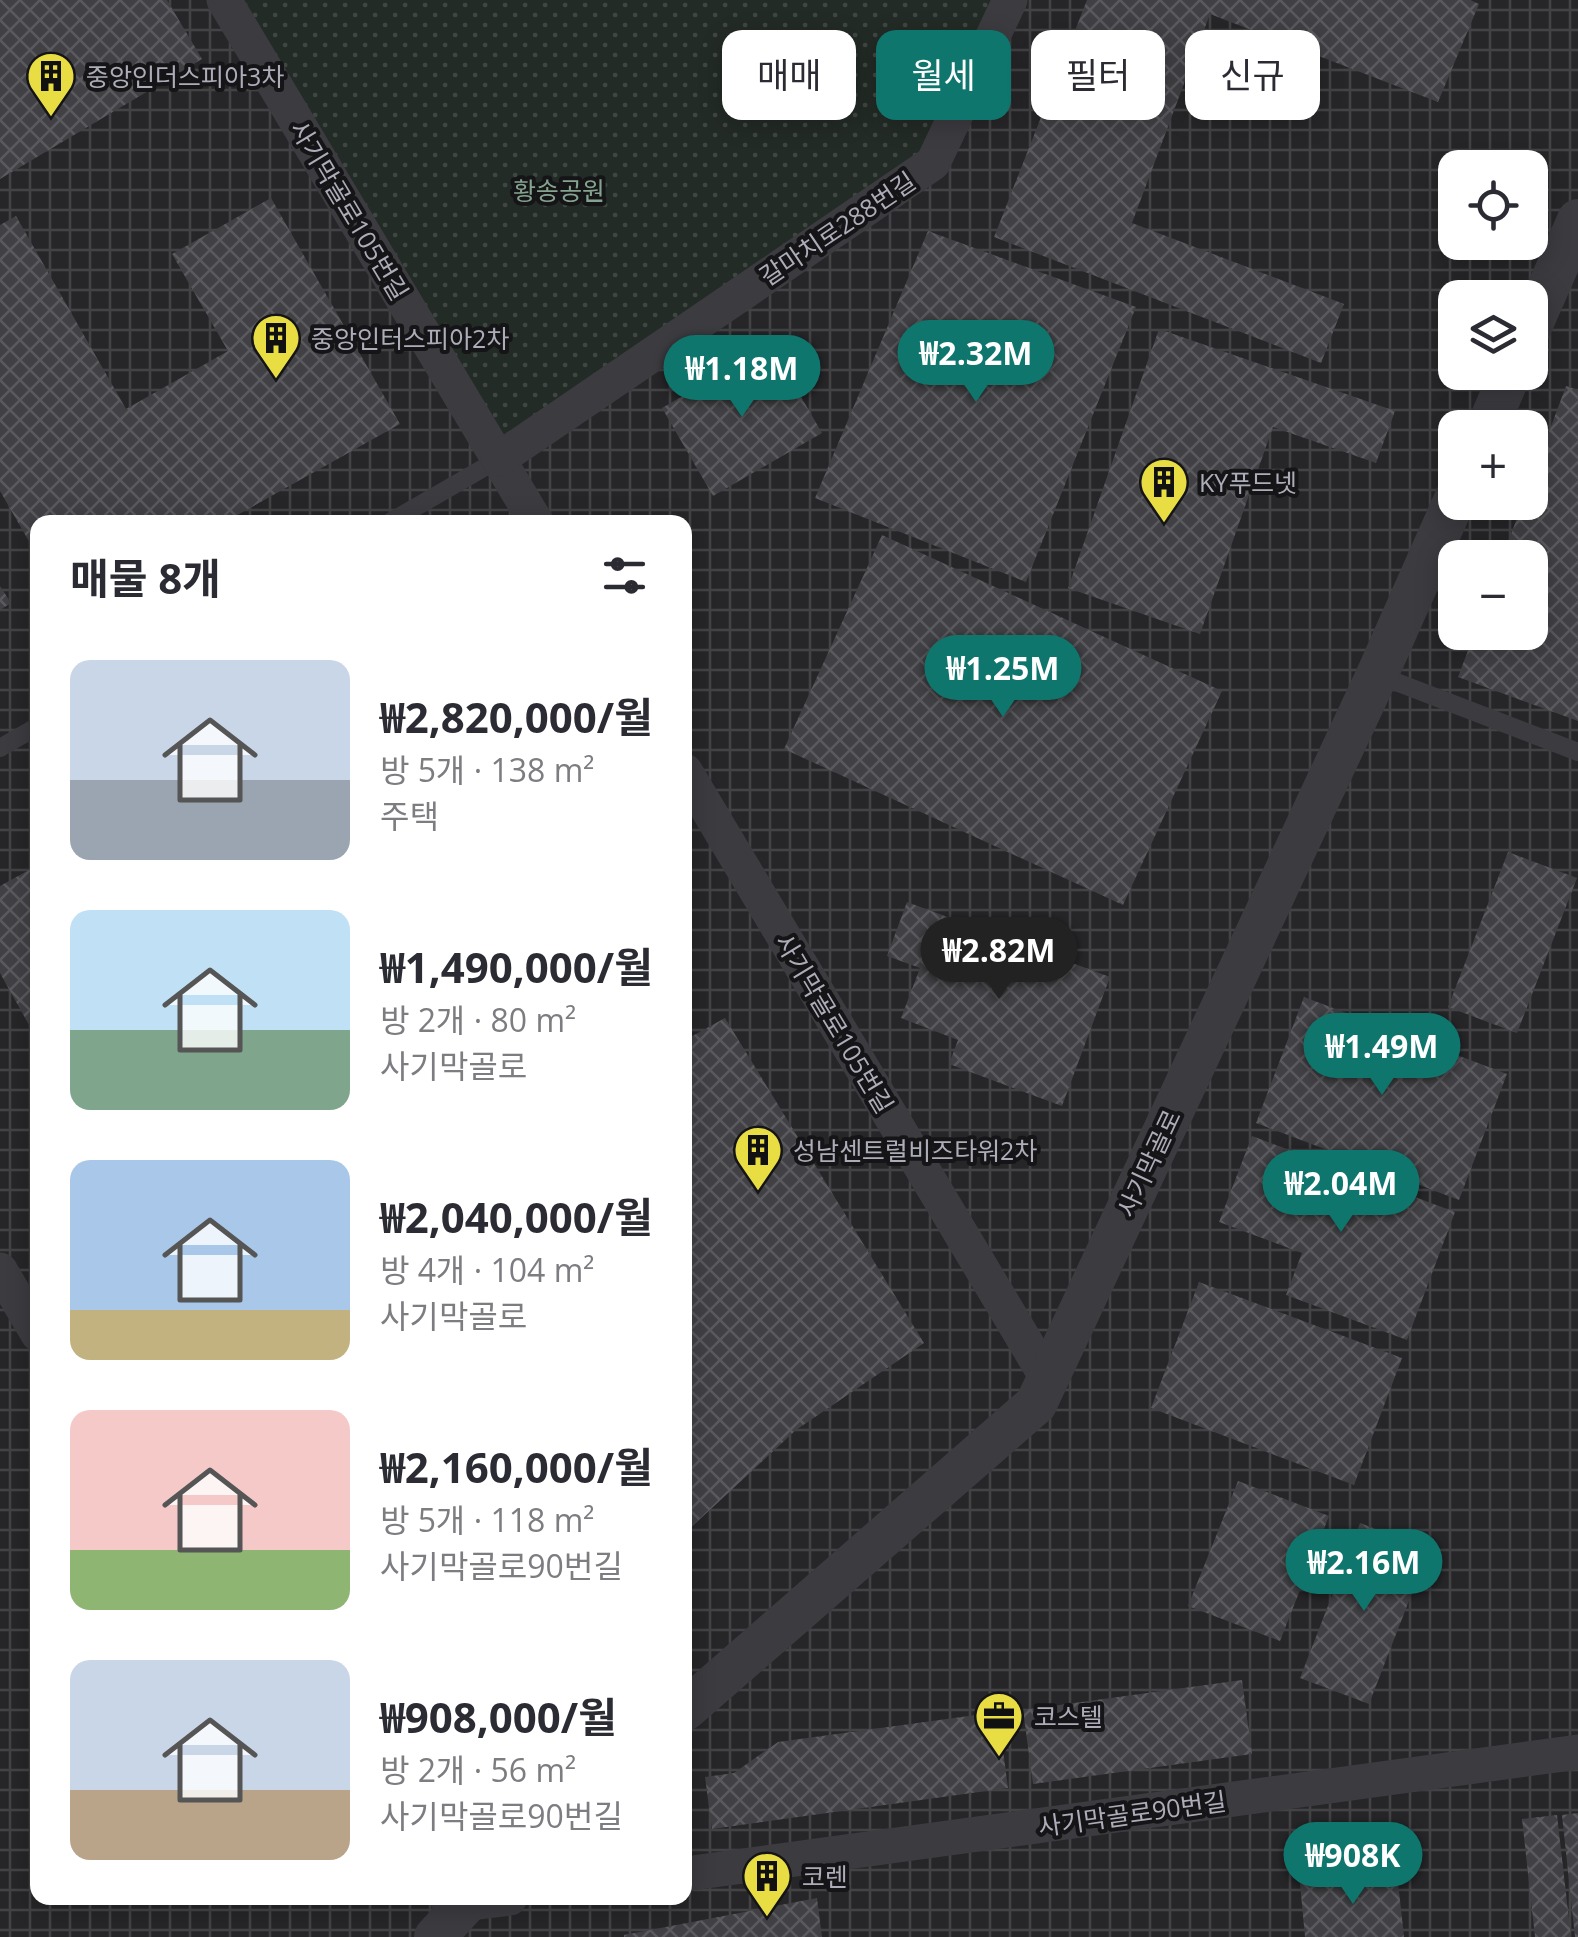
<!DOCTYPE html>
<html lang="ko">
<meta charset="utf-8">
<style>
:root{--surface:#fff;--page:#f2f2f3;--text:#2b2b33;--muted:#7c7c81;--accent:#0f766e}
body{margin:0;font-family:"Open Sans","Noto Sans KR",sans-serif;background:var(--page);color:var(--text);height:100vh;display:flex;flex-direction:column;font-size:38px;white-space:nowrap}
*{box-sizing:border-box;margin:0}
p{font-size:32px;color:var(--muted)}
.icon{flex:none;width:55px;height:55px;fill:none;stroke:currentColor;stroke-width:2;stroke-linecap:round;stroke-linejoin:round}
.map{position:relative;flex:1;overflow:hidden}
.sheet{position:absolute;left:30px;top:515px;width:662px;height:1390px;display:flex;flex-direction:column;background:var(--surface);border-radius:20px;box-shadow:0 5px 25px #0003}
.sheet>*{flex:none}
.top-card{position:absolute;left:722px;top:30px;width:705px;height:90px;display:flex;gap:20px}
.buttons{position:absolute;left:1438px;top:150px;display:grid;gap:20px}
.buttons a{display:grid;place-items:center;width:110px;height:110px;border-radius:20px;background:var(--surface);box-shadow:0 5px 25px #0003;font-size:50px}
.price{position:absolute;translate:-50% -85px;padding:0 22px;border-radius:35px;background:var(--accent);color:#fff;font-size:32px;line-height:65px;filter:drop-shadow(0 2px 5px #0008)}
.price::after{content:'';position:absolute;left:50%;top:60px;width:30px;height:22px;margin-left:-15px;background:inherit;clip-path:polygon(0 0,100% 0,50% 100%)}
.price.active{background:#222;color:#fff}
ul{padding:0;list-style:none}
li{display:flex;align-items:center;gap:30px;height:250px;padding:0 40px}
li span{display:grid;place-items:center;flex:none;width:280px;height:200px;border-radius:20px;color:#555}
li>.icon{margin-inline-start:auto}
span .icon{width:120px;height:120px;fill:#fffc;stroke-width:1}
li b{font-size:42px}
h2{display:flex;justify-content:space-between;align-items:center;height:120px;padding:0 40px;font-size:42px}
.chip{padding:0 35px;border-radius:20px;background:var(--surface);box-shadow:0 5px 25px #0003;font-size:35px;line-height:90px}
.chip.active{background:var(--accent);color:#fff}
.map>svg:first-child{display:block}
.industrial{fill:url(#industrial-grid);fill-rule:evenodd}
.park{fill:url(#park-dots)}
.building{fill:url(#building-cross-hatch)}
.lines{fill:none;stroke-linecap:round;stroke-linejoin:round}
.service{stroke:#3b3b40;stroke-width:18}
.minor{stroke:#3b3b40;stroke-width:35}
.tertiary{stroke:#3b3b40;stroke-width:42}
.labels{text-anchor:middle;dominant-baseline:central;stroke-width:8;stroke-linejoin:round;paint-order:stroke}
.poi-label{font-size:25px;fill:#adadba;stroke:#151416;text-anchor:start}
.park-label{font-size:25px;fill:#85a48f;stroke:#151416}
.street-label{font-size:25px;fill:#adadba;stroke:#151416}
</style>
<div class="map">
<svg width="1578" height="1937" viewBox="0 0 1578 1937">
<defs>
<pattern id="industrial-grid" width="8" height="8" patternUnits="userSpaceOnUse" patternTransform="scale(2.5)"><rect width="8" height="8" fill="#262528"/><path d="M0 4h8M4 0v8" fill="none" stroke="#434245"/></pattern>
<pattern id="park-dots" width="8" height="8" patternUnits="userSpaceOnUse" patternTransform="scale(2.5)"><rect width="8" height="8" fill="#232b26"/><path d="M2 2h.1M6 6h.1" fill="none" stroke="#404743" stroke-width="1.8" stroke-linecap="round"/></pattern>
<pattern id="building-cross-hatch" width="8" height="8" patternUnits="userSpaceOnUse" patternTransform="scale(2.5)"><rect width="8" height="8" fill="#414145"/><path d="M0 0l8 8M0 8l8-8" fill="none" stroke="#5a5a5e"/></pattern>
</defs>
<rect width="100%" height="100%" fill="#1a191b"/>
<path class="industrial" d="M0,0H1578V1937H0ZM1455,168H1530V242H1455ZM1455,298H1530V372H1455ZM1455,428H1530V502H1455ZM38,522H685V1898H38ZM1455,558H1530V632H1455Z"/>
<path class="park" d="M224,0H1010L933,163L499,459Z"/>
<g class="building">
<path d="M0,0H167L202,59L0,179Z"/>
<path d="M1087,0H1470L1479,4L1438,102L1210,14L1132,223L1344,304L1321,363L994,237Z"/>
<path d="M271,198L400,424L225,522H38V557L0,491V225L16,216L126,409L228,351L172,254Z"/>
<path d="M928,231L1136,307L1026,582L815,498Z"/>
<path d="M1159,329L1395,411L1376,463L1273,427L1200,634L1068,588Z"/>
<path d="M771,345L822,433L713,496L662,408Z"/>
<path d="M1566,386L1578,390V721L1458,677L1475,632H1530V558H1502L1523,502H1530V483Z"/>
<path d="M882,535L1222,691L1123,905L784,749Z"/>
<path d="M0,586L11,603L0,610Z"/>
<path d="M1508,852L1577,878L1517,1033L1448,1007Z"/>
<path d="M38,865V1041L0,973V886Z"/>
<path d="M907,902L1110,977L1062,1106L949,1064L958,1040L901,1018L920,968L887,956Z"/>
<path d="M1304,997L1507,1074L1459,1200L1256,1123Z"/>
<path d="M725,1018L924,1343L796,1430L685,1533V1040Z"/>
<path d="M1252,1136L1455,1212L1407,1340L1286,1295L1302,1253L1219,1222Z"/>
<path d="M1199,1282L1402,1358L1354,1485L1151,1408Z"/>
<path d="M1238,1481L1329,1516L1280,1641L1188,1606Z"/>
<path d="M1360,1523L1429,1549L1369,1704L1300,1678Z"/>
<path d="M1242,1680L1252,1754L1033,1784L1023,1710Z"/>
<path d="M998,1712L1008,1788L712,1829L705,1777L734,1773L778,1742Z"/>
<path d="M1578,1813V1937H1575L1562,1815Z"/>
<path d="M1557,1815L1571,1937H1535L1522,1819Z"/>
<path d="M1397,1873L1404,1937H1305L1300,1883Z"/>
<path d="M817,1898L822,1937H624V1935Z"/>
</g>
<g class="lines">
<g class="service">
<path d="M390,522L499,459"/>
<path d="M1378,675L1578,752"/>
<path d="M0,748L38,726"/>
</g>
<g class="minor">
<path d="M224,0L536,522"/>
<path d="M499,459L933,163L1010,0"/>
<path d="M685,771L1047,1378"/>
<path d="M0,1270L38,1334"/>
<path d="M685,1874L1578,1752"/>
<path d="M447,1899L463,1904L510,1898"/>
</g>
<g class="tertiary">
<path d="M1530,329L1578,220"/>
<path d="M1487,428L1511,372"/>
<path d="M685,1710L1036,1404L1377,675L1455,499"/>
<path d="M435,1937L471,1898"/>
</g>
</g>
<defs>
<g id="building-pin" transform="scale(2.5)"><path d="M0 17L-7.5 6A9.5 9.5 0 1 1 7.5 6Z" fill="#e8de44" stroke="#151416"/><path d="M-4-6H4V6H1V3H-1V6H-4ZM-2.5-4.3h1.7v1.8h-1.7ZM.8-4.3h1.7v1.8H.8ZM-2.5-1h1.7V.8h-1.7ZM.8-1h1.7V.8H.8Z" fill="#111"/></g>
<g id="office-pin" transform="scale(2.5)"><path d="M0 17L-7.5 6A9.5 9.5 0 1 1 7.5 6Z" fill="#e8de44" stroke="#151416"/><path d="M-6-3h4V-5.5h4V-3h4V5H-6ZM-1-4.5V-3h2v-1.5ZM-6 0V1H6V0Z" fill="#111"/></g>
</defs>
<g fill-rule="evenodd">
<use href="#building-pin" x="51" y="76"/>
<use href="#building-pin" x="276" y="338"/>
<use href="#building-pin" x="1164" y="482"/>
<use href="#building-pin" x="758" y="1150"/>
<use href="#office-pin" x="999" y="1716"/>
<use href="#building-pin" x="767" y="1876"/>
</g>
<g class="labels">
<g class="poi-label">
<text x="86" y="76">중앙인더스피아3차</text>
<text x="311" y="338">중앙인터스피아2차</text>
<text x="1199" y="482">KY푸드넷</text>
<text x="793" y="1150">성남센트럴비즈타워2차</text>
<text x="1034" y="1716">코스텔</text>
<text x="802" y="1876">코렌</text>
</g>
<g class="park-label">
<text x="559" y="190">황송공원</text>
</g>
<g class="street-label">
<text transform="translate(350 210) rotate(59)">사기막골로105번길</text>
<text transform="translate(837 228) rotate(-34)">갈마치로288번길</text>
<text transform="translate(835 1023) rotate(59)">사기막골로105번길</text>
<text transform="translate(1148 1163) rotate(-65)">사기막골로</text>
<text transform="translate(1132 1813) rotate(-8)">사기막골로90번길</text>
</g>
</g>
</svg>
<div class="buttons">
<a><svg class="icon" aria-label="locate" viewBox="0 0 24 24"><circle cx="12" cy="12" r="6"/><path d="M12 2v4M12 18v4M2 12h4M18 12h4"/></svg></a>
<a><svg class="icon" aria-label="layers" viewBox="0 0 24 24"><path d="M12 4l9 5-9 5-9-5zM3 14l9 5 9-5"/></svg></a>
<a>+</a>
<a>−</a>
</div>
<b class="price" style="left:976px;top:405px">₩2.32M</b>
<b class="price" style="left:742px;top:420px">₩1.18M</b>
<b class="price" style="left:1003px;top:720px">₩1.25M</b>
<b class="price active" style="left:999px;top:1002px">₩2.82M</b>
<b class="price" style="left:1382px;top:1098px">₩1.49M</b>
<b class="price" style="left:1341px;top:1235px">₩2.04M</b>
<b class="price" style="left:1364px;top:1614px">₩2.16M</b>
<b class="price" style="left:1353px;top:1907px">₩908K</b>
<div class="top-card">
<a class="chip">매매</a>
<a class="chip active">월세</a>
<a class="chip">필터</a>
<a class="chip">신규</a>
</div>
<section class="sheet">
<h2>매물 8개<svg class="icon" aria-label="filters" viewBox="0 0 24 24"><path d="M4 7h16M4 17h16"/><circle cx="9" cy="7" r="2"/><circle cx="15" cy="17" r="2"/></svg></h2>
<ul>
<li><span style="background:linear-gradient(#c9d6e8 60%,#9aa5b1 0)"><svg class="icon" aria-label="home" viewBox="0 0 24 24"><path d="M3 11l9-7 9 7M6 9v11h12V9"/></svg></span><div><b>₩2,820,000/월</b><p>방 5개 · 138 m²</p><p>주택</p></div></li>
<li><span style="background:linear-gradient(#bfe0f5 60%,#7fa58c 0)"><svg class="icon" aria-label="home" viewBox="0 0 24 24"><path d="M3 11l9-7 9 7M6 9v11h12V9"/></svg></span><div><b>₩1,490,000/월</b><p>방 2개 · 80 m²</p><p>사기막골로</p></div></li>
<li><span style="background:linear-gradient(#a9c7e8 75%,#c2b280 0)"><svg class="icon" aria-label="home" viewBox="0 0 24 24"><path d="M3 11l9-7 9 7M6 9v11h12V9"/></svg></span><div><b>₩2,040,000/월</b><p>방 4개 · 104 m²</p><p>사기막골로</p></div></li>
<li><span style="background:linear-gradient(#f6c9c9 70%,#8fb573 0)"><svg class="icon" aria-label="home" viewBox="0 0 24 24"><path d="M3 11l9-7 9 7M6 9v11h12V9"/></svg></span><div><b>₩2,160,000/월</b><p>방 5개 · 118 m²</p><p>사기막골로90번길</p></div></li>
<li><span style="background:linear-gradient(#c9d6e8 65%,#b9a48a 0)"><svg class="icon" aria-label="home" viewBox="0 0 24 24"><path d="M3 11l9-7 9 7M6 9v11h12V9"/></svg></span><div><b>₩908,000/월</b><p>방 2개 · 56 m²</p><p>사기막골로90번길</p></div></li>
</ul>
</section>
</div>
